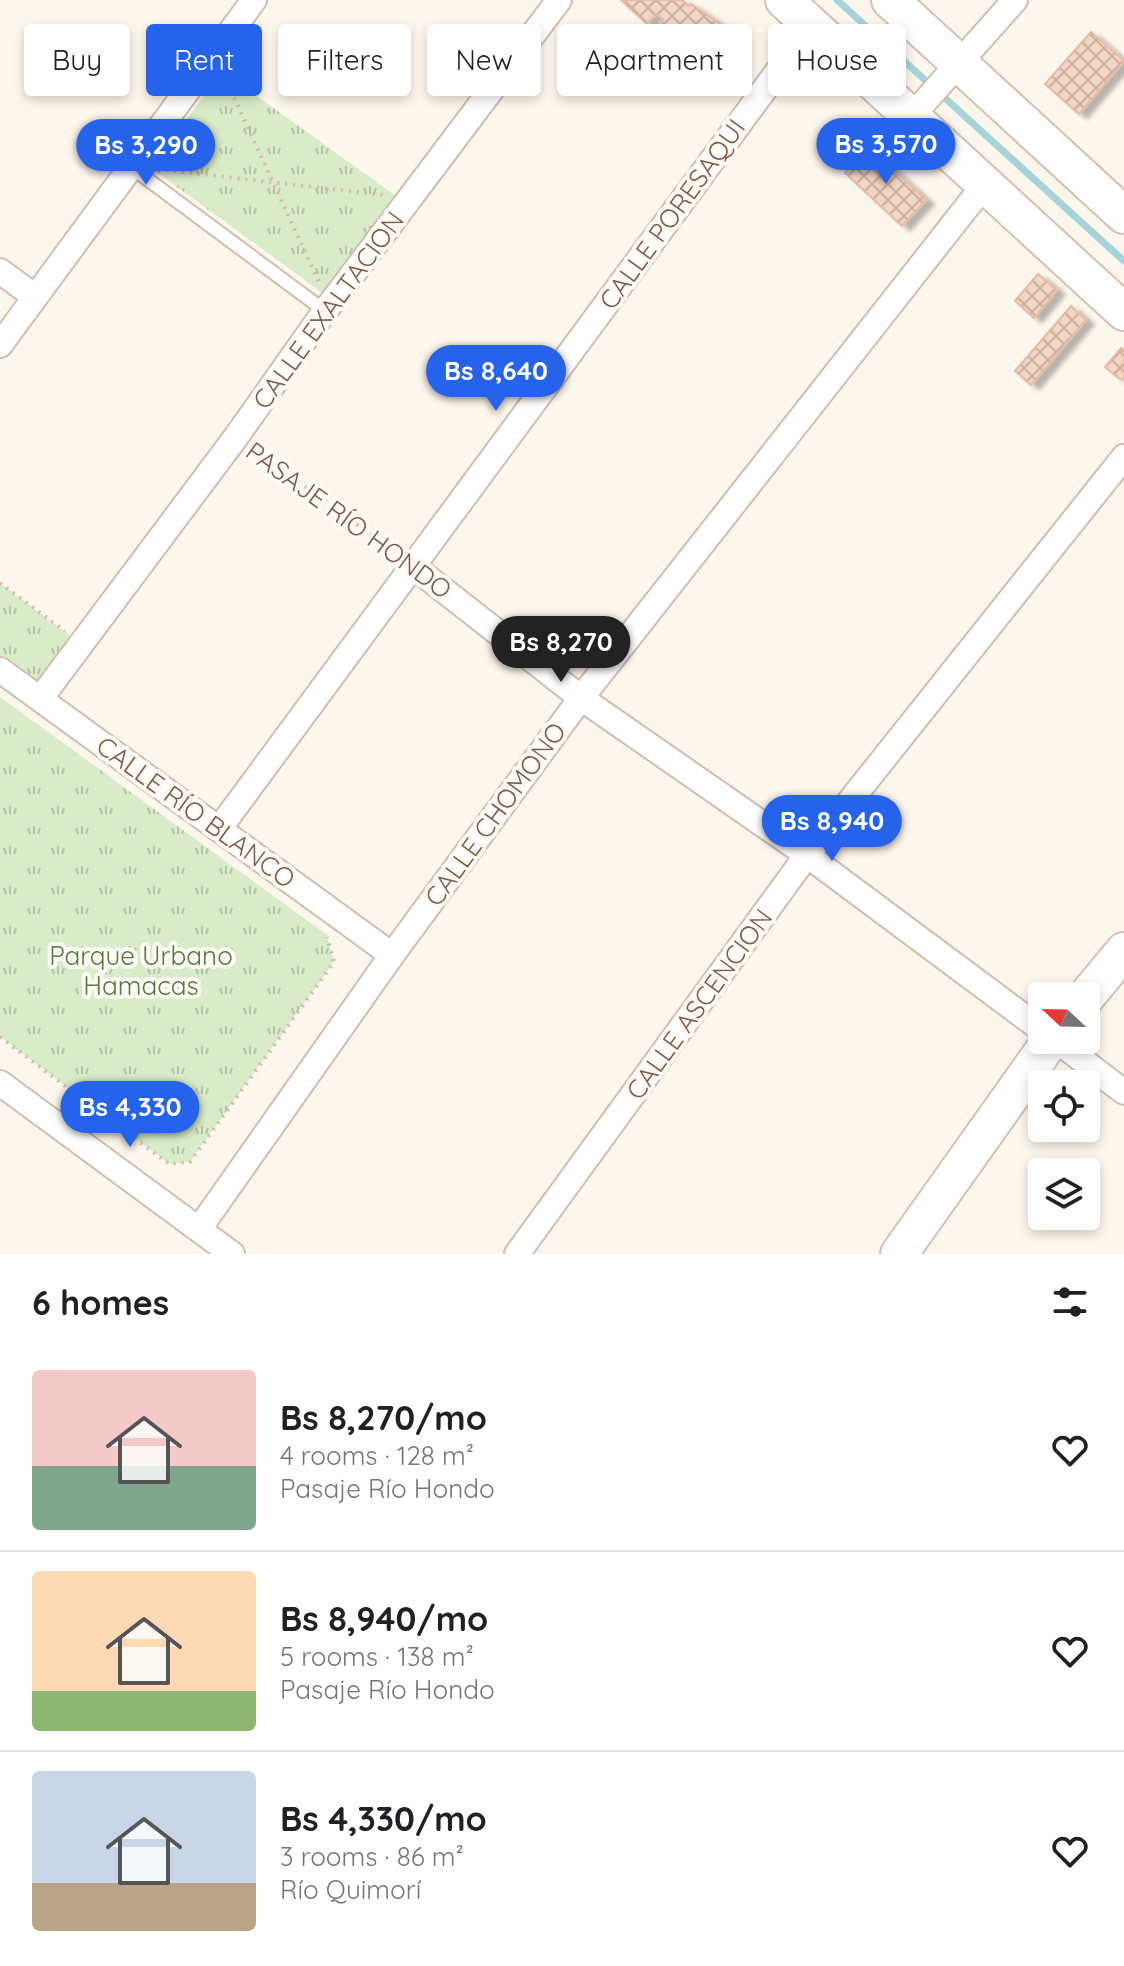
<!DOCTYPE html>
<meta charset="utf-8">
<style>
:root{--surface:#fff;--page:#f2f2f2;--text:#202124;--muted:#757577;--line:#e0e0e0;--accent:#2563eb}
body{margin:0;font-family:Quicksand,sans-serif;background:var(--page);color:var(--text);height:100vh;display:flex;flex-direction:column;font-size:30px;white-space:nowrap}
*{box-sizing:border-box;margin:0}
p{font-size:26px;color:var(--muted)}
.icon{flex:none;width:44px;height:44px;fill:none;stroke:currentColor;stroke-width:2;stroke-linecap:round;stroke-linejoin:round}
.map{position:relative;height:1254px;overflow:hidden}
.details{display:flex;flex-direction:column;background:var(--surface);flex:1}
.details>*{flex:none}
.hud{position:absolute;left:24px;top:24px;width:1076px;height:72px;display:flex;gap:16px}
.needle{width:52px;rotate:292deg}
.tools{position:absolute;left:1028px;top:982px;display:grid;gap:16px}
.tools a{display:grid;place-items:center;width:72px;height:72px;border-radius:8px;background:var(--surface);box-shadow:0 4px 12px #0003;font-size:40px}
.price{position:absolute;translate:-50% -68px;padding:0 18px;border-radius:28px;background:var(--accent);color:#fff;font-size:26px;line-height:52px;filter:drop-shadow(0 2px 4px #0008)}
.price::after{content:'';position:absolute;left:50%;top:48px;width:24px;height:18px;margin-left:-12px;background:inherit;clip-path:polygon(0 0,100% 0,50% 100%)}
.price.on{background:#222;color:#fff}
ul{padding:0;list-style:none}
li{display:flex;align-items:center;gap:24px;height:200px;padding:0 32px}
li+li{border-top:2px solid var(--line)}
li span{display:grid;place-items:center;flex:none;width:224px;height:160px;border-radius:8px;color:#555}
li>.icon{margin-inline-start:auto}
span .icon{width:96px;height:96px;fill:#fffc;stroke-width:1}
li b{font-size:34px}
h2{display:flex;justify-content:space-between;align-items:center;height:96px;padding:0 32px;font-size:34px}
.tag{padding:0 28px;border-radius:8px;background:var(--surface);box-shadow:0 4px 12px #0003;font-size:28px;line-height:72px}
.tag.on{background:var(--accent);color:#fff}
.map>svg:first-child{display:block}
.park{fill:url(#park-tufts)}
.lines{fill:none;stroke-linecap:round;stroke-linejoin:round}
.stream{stroke:#a5d3da;stroke-width:7}
.building{fill:url(#building-cross-hatch);stroke:#e6bba3;stroke-width:2;filter:url(#shadow)}
.lane-casing{stroke:#d1beb0;stroke-width:16}
.street-casing{stroke:#d1beb0;stroke-width:28}
.secondary-casing{stroke:#d6c0b0;stroke-width:40}
.path{stroke:#d9b8a5;stroke-width:4;stroke-dasharray:2 6;stroke-linecap:butt}
.lane{stroke:#fff;stroke-width:12}
.street{stroke:#fff;stroke-width:24}
.secondary{stroke:#fff;stroke-width:36}
.labels{text-anchor:middle;dominant-baseline:central;stroke-width:8;stroke-linejoin:round;paint-order:stroke}
.street-label{font-size:26px;fill:#7a5c4d;stroke:#fffaf3}
.park-label{font-size:26px;fill:#537a41;stroke:#fffaf3}
</style>
<div class="map">
<svg width="1124" height="1254" viewBox="0 0 1124 1254">
<defs>
<pattern id="park-tufts" width="24" height="20" patternUnits="userSpaceOnUse" patternTransform="scale(2)"><rect width="24" height="20" fill="#d8ecc9"/><path d="M3 7l-1-3M5 7V3M7 7l1-3M15 17l-1-3M17 17v-4M19 17l1-3" fill="none" stroke="#b4c2a5"/></pattern>
<pattern id="building-cross-hatch" width="8" height="8" patternUnits="userSpaceOnUse" patternTransform="scale(2)"><rect width="8" height="8" fill="#f3d5c3"/><path d="M0 0l8 8M0 8l8-8" fill="none" stroke="#cab0a1"/></pattern>
<filter id="shadow"><feDropShadow dx="8" dy="4.5" stdDeviation="2" flood-color="#0004"/></filter>
</defs>
<rect width="100%" height="100%" fill="#fdf6ec"/>
<g class="park">
<path d="M222,71L396,196L324,294L151,168Z"/>
<path d="M0,583L76,640L39,690L0,661Z"/>
<path d="M0,697L327,935L334,962L190,1162L169,1164L0,1037Z"/>
</g>
<g class="lines">
<path class="stream" d="M837,0L1124,261"/>
</g>
<g class="building">
<path d="M621,0H682L689,6L691,4L739,37L711,78L662,46L666,41L653,32L663,19L656,14L647,24Z"/>
<path d="M1091,32L1124,61L1079,114L1045,84Z"/>
<path d="M869,147L926,200L902,226L845,173Z"/>
<path d="M1038,274L1057,290L1034,318L1015,301Z"/>
<path d="M1071,306L1086,320L1031,385L1015,371Z"/>
<path d="M1121,348L1124,350V379H1120L1105,367Z"/>
</g>
<g class="lines">
<g class="lane-casing">
<path id="lane" d="M131,167L325,311"/>
</g>
<g class="street-casing">
<g id="street">
<path d="M911,117L1015,0"/>
<path d="M0,271L35,297"/>
<path d="M0,345L254,0"/>
<path d="M413,566L581,698L807,855L1042,1030"/>
<path d="M0,670L392,955"/>
<path d="M40,699L236,437L325,311L559,0"/>
<path d="M219,829L812,25"/>
<path d="M1056,1040L1124,1092"/>
<path d="M0,1083L232,1254"/>
<path d="M199,1229L392,955L581,698L985,184"/>
<path d="M517,1254L807,855L1124,457"/>
</g>
</g>
<g class="secondary-casing">
<g id="secondary">
<path d="M784,0L1124,312"/>
<path d="M890,0L1124,215"/>
<path d="M1086,997L1124,951"/>
<path d="M899,1254L1051,1040"/>
</g>
</g>
<g class="path">
<path d="M224,76L319,282"/>
<path d="M166,170L383,195"/>
<path d="M253,449L395,552"/>
<path d="M0,583L65,631"/>
<path d="M0,1037L169,1164L190,1162L334,962L327,937"/>
</g>
<use href="#lane" class="lane"/>
<use href="#street" class="street"/>
<use href="#secondary" class="secondary"/>
</g>
<g class="labels">
<g class="street-label">
<text transform="translate(672 214) rotate(-54)">CALLE PORESAQUI</text>
<text transform="translate(328 310) rotate(-54)">CALLE EXALTACION</text>
<text transform="translate(349 520) rotate(36)">PASAJE RÍO HONDO</text>
<text transform="translate(196 812) rotate(36)">CALLE RÍO BLANCO</text>
<text transform="translate(495 814) rotate(-54)">CALLE CHOMONO</text>
<text transform="translate(699 1004) rotate(-54)">CALLE ASCENCION</text>
</g>
<g class="park-label">
<text x="141" y="955">Parque Urbano<tspan x="141" dy="30">Hamacas</tspan></text>
</g>
</g>
</svg>
<div class="tools">
<a><svg class="needle" viewBox="-14 -14 28 28"><path d="M0-13l5 13h-10z" fill="#e53935"/><path d="M0 13l5-13h-10z" fill="#757577"/></svg></a>
<a><svg class="icon" aria-label="locate" viewBox="0 0 24 24"><circle cx="12" cy="12" r="6"/><path d="M12 2v4M12 18v4M2 12h4M18 12h4"/></svg></a>
<a><svg class="icon" aria-label="layers" viewBox="0 0 24 24"><path d="M12 4l9 5-9 5-9-5zM3 14l9 5 9-5"/></svg></a>
</div>
<b class="price" style="left:886px;top:186px">Bs 3,570</b>
<b class="price" style="left:146px;top:187px">Bs 3,290</b>
<b class="price" style="left:496px;top:413px">Bs 8,640</b>
<b class="price on" style="left:561px;top:684px">Bs 8,270</b>
<b class="price" style="left:832px;top:863px">Bs 8,940</b>
<b class="price" style="left:130px;top:1149px">Bs 4,330</b>
<div class="hud">
<a class="tag">Buy</a>
<a class="tag on">Rent</a>
<a class="tag">Filters</a>
<a class="tag">New</a>
<a class="tag">Apartment</a>
<a class="tag">House</a>
</div>
</div>
<section class="details">
<h2>6 homes<svg class="icon" aria-label="filters" viewBox="0 0 24 24"><path d="M4 7h16M4 17h16"/><circle cx="9" cy="7" r="2"/><circle cx="15" cy="17" r="2"/></svg></h2>
<ul>
<li><span style="background:linear-gradient(#f6c9c9 60%,#7fa58c 0)"><svg class="icon" aria-label="home" viewBox="0 0 24 24"><path d="M3 11l9-7 9 7M6 9v11h12V9"/></svg></span><div><b>Bs 8,270/mo</b><p>4 rooms · 128 m²</p><p>Pasaje Río Hondo</p></div><svg class="icon" aria-label="heart" viewBox="0 0 24 24"><path d="M12 20l-8-8c-3-5 5-10 8-4 3-6 11-1 8 4z"/></svg></li>
<li><span style="background:linear-gradient(#ffd9b3 75%,#8fb573 0)"><svg class="icon" aria-label="home" viewBox="0 0 24 24"><path d="M3 11l9-7 9 7M6 9v11h12V9"/></svg></span><div><b>Bs 8,940/mo</b><p>5 rooms · 138 m²</p><p>Pasaje Río Hondo</p></div><svg class="icon" aria-label="heart" viewBox="0 0 24 24"><path d="M12 20l-8-8c-3-5 5-10 8-4 3-6 11-1 8 4z"/></svg></li>
<li><span style="background:linear-gradient(#c9d6e8 70%,#b9a48a 0)"><svg class="icon" aria-label="home" viewBox="0 0 24 24"><path d="M3 11l9-7 9 7M6 9v11h12V9"/></svg></span><div><b>Bs 4,330/mo</b><p>3 rooms · 86 m²</p><p>Río Quimorí</p></div><svg class="icon" aria-label="heart" viewBox="0 0 24 24"><path d="M12 20l-8-8c-3-5 5-10 8-4 3-6 11-1 8 4z"/></svg></li>
</ul>
</section>
